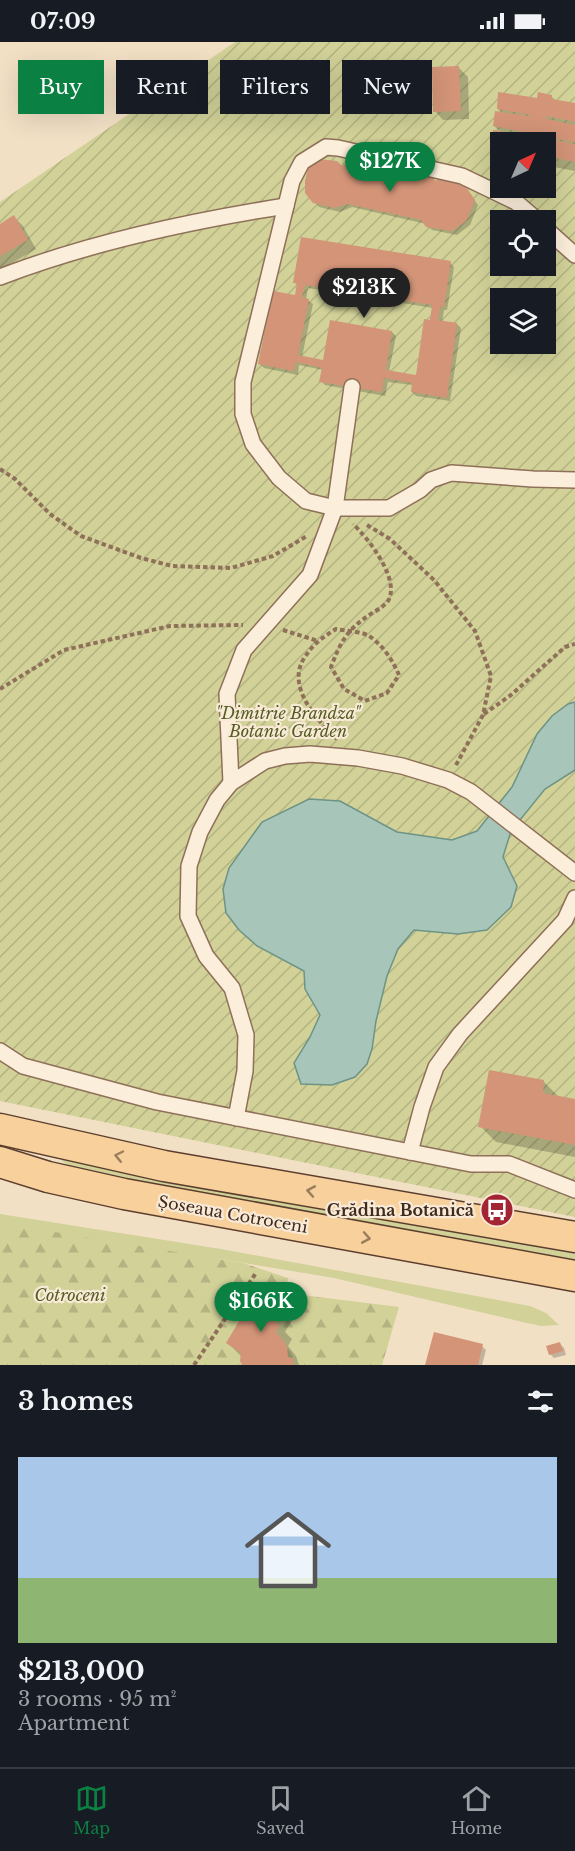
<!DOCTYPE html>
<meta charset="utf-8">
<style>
:root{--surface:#171b24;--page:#242831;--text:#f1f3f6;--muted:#9ea1a6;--line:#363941;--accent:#0b8043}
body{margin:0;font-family:"Libre Baskerville",serif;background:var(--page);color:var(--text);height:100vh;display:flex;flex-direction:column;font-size:22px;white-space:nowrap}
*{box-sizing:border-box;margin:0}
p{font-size:20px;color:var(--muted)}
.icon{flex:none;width:33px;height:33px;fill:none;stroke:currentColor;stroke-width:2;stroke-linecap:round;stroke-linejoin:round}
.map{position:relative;height:1323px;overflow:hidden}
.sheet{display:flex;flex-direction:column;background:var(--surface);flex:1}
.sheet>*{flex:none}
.banner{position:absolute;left:18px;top:18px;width:540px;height:54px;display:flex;gap:12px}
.needle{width:39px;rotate:44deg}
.buttons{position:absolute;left:490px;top:90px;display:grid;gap:12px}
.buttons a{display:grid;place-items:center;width:66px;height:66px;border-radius:0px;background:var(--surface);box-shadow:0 6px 24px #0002;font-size:30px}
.price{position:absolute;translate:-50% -51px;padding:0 14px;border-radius:21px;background:var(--accent);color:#fff;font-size:20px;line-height:39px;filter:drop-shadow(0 2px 3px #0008)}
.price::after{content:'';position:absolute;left:50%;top:36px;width:18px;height:14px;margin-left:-9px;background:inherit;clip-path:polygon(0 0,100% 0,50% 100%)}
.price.current{background:#222;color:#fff}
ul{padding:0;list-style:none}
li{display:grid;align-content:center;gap:12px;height:318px;padding:0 18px}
li span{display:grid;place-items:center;height:186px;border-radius:0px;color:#555}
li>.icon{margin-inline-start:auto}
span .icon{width:108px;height:108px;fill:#fffc;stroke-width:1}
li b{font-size:26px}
h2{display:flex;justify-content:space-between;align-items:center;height:72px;padding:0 18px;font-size:26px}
.chip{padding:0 21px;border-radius:0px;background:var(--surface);box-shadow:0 6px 24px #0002;font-size:21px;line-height:54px}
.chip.current{background:var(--accent);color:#fff}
.status{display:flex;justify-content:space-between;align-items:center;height:42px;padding:0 30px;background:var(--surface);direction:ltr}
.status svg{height:16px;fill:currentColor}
.dock{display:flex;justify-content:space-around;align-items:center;height:84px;border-top:2px solid var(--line);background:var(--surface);font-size:16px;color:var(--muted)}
.dock a{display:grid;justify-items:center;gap:3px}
.dock .current{color:var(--accent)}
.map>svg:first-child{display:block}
.green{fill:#d1d198}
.forest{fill:url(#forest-firs)}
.garden{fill:url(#garden-furrows);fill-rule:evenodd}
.water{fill:#a7c5b9;stroke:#6d9486;stroke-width:1.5}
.shadow{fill:#0003;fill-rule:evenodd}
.building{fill:#d39478;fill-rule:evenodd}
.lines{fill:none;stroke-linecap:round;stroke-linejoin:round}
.pedestrian-casing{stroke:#8f7059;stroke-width:18}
.primary-casing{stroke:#5c3e2e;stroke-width:33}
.path{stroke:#8f7059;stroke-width:4;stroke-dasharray:4.5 3;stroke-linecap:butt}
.pedestrian{stroke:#fbeeda;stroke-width:15}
.primary{stroke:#f7d09b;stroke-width:30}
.oneway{stroke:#9a7d5c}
.labels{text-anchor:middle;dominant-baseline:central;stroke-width:4.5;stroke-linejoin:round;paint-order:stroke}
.park-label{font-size:16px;font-style:italic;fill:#545c23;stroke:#f8ead6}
.poi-label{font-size:16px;font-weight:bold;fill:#3e2a1e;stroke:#f8ead6;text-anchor:end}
.street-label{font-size:16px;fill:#3e2a1e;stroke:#f8ead6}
</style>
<div class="status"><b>07:09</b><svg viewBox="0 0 49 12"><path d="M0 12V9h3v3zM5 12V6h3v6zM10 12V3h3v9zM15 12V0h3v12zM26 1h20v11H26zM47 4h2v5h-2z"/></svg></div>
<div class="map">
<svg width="575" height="1323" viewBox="0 0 575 1323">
<defs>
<pattern id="forest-firs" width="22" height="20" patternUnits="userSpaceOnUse" patternTransform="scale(1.5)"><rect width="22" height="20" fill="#d1d198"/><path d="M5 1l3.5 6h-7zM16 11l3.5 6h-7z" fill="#b4b483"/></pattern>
<pattern id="garden-furrows" width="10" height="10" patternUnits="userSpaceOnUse" patternTransform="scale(1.5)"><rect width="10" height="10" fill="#d1d198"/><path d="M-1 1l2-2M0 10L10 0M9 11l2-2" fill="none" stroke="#b4b483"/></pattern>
</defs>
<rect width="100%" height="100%" fill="#f2e0c5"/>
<g class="green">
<path d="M67,1115L575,1207V1218L277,1168L82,1129L66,1122L61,1118Z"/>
<path d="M0,1172L221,1207L530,1264L546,1271L559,1283L541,1284L527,1281L334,1236L220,1217L213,1318L0,1323Z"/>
</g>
<path class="forest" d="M0,1181L243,1221L288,1236L286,1251L399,1265L382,1323H0Z"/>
<path class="garden" d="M235,0H575V1175L0,1059V160ZM501,100H546V146H501ZM501,178H546V224H501ZM501,256H546V302H501Z"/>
<path class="water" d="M575,660V728L545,747L511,789L503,815L517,844L511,865L487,888L458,892L414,888L398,907L387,934L376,979L372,1007L367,1022L355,1035L332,1043L301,1042L294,1021L310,995L320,973L305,947L304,929L257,904L239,888L226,871L223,847L229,826L262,780L309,757L340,759L397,790L452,798L477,789L512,745L537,692L552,674L568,662Z"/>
<g class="shadow">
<path d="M459,26L468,35L469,77L443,78L435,69Z"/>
<path d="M551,54L556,59L575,63V129L554,125L553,129L546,128V100H501V111L492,103L501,90L494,84L503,72L498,67Z"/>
<path d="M342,126L432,136L436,140L466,147L478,163L470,183L457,193L432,188L426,182L352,165L340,170L319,165L315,160Z"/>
<path d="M14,175L23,184L36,207L0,228V183Z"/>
<path d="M450,221L454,225L447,268H444L442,280L457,282L461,286L450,359L416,354L412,350L413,343L388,340L385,354L325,343L321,339L323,328L299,323L298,333L264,326L260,322L296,255L298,244L295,241ZM308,246L433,266L417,334L389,330L396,294L392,290L325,320L302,315L313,262L306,257Z"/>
<path d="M543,1039L559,1055L575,1058V1115L496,1100L480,1084Z"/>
<path d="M283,1261L295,1274L285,1290L292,1297L288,1304L296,1314L299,1323H244L242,1315L228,1301Z"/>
<path d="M560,1302L564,1306L566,1313L554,1316L550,1312Z"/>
<path d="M482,1304L486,1308L482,1323H427Z"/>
</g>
<g class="building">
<path d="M459,24L461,69L433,70L432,25Z"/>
<path d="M498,50L537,56L538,50L552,53V57L575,61V80L546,74L547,77L575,83V100L544,95V96L575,102V120L546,114V100H501V105L491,103L493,88L526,93L527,91L493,84L495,69L529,74L531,73L497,67Z"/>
<path d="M318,117L337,119L342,124L348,120L433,135L435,139L441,135L463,141L475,158L466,179L452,189L426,185L421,178L347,162L335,166L313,161L305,151V139L309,123Z"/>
<path d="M14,173L28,198L0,214V182Z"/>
<path d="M301,195L451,219L444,265H440L438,278L457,281L447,356L411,350L412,341L384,336L382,350L319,340L322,326L296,320L294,329L258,322L273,249L295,253L297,241H293ZM305,243L432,263L430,278L424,277L416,333L386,328L392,289L330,278L323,318L298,313L309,257L302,255Z"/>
<path d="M489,1028L544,1038L543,1051L575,1057V1103L478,1085Z"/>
<path d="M260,1244L284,1260L273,1278L280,1283L276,1290L284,1299L287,1306L288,1315L294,1317L293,1323H242L240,1319L241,1311L226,1301Z"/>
<path d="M434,1290L483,1302L478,1323H425Z"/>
<path d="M560,1300L563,1309L549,1313L546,1304Z"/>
</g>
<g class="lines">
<g class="pedestrian-casing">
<g id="pedestrian">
<path d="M537,178L516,160L462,134L338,106L326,105L302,120L292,139L243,340V372L253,402L279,436L306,459L335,466H389L420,448L431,438L451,431L533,437L575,438"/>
<path d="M546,187L575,213"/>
<path d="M0,235C91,200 190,179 286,164"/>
<path d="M231,741L227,652L244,608L310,533L335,466L352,345"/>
<path d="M0,1009L23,1024L157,1060L471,1122H509L575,1148"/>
<path d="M236,1076L245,1029L246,993L232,946L206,914L188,874L189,824L200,790L217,758L231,741L265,719L285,714L310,712L358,716L402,724L448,738L471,750L575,831"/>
<path d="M410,1110L422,1065L436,1025L460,992L565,878L575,856"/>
</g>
</g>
<g class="primary-casing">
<g id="primary">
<path d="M0,1087L164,1124L575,1195"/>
<path d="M0,1120L48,1135L124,1152L575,1234"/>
</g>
</g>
<g class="path">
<path d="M0,427L15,437L50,472L81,494L141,516L172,524L231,526L273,514L307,494"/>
<path d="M367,483L390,497L434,538L475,589L491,634L483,673L455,725"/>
<path d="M283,588L318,599"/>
<path d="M0,647L64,608L170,584L243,583"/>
<path d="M484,672L511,653L565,605L575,602"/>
<path d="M337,697C316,677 283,642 307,612C314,601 325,594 336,587C345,589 361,589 369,594C383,603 393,619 399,633L387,651L365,659L344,647L331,625C339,604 345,590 365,576C371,571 383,566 388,559C401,538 368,496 353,482"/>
<path d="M194,1323L256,1231"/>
</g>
<use href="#pedestrian" class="pedestrian"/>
<use href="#primary" class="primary"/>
</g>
<defs><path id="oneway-chevron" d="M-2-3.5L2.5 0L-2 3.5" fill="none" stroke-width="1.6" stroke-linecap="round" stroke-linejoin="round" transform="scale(1.5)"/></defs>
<g class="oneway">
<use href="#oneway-chevron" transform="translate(119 1114) rotate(-168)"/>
<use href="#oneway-chevron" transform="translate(311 1149) rotate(-170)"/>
<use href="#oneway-chevron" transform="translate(366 1196) rotate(10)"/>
</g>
<defs>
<g id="bus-disc" transform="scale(1.725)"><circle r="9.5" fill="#a32433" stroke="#f8ead6"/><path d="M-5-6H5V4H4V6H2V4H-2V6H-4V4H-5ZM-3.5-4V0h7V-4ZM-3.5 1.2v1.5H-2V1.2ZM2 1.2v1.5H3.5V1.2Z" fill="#fff"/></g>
</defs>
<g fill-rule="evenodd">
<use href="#bus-disc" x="497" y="1168"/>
</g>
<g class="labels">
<g class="park-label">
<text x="288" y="671">"Dimitrie Brandza"<tspan x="288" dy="18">Botanic Garden</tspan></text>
<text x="70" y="1253">Cotroceni</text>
</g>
<g class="poi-label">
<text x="474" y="1168">Grădina Botanică</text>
</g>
<g class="street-label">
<text transform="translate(233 1172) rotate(10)">Șoseaua Cotroceni</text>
</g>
</g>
</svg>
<div class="buttons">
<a><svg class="needle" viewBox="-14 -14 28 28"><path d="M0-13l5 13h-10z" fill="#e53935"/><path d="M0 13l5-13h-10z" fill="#9ea1a6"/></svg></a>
<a><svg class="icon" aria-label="locate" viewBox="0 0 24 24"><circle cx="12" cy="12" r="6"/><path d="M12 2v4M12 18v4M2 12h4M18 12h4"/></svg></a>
<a><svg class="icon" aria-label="layers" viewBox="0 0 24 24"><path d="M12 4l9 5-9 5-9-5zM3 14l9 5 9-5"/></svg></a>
</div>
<b class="price" style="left:390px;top:151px">$127K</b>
<b class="price current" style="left:364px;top:277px">$213K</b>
<b class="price" style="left:261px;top:1291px">$166K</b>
<div class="banner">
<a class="chip current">Buy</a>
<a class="chip">Rent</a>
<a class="chip">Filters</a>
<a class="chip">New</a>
</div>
</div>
<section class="sheet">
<h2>3 homes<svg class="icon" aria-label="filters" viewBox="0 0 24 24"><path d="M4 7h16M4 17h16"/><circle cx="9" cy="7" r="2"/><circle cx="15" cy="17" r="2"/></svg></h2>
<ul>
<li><span style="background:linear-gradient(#a9c7e8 65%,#8fb573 0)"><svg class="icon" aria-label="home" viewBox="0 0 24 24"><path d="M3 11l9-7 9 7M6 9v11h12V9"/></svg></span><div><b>$213,000</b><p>3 rooms · 95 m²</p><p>Apartment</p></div></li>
</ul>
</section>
<nav class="dock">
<a class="current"><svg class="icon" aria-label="map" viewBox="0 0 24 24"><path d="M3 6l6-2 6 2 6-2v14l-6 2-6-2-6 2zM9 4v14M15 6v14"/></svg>Map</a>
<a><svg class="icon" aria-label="saved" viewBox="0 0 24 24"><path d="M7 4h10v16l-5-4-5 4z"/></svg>Saved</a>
<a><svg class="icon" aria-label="home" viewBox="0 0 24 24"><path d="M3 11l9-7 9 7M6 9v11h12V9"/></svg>Home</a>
</nav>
